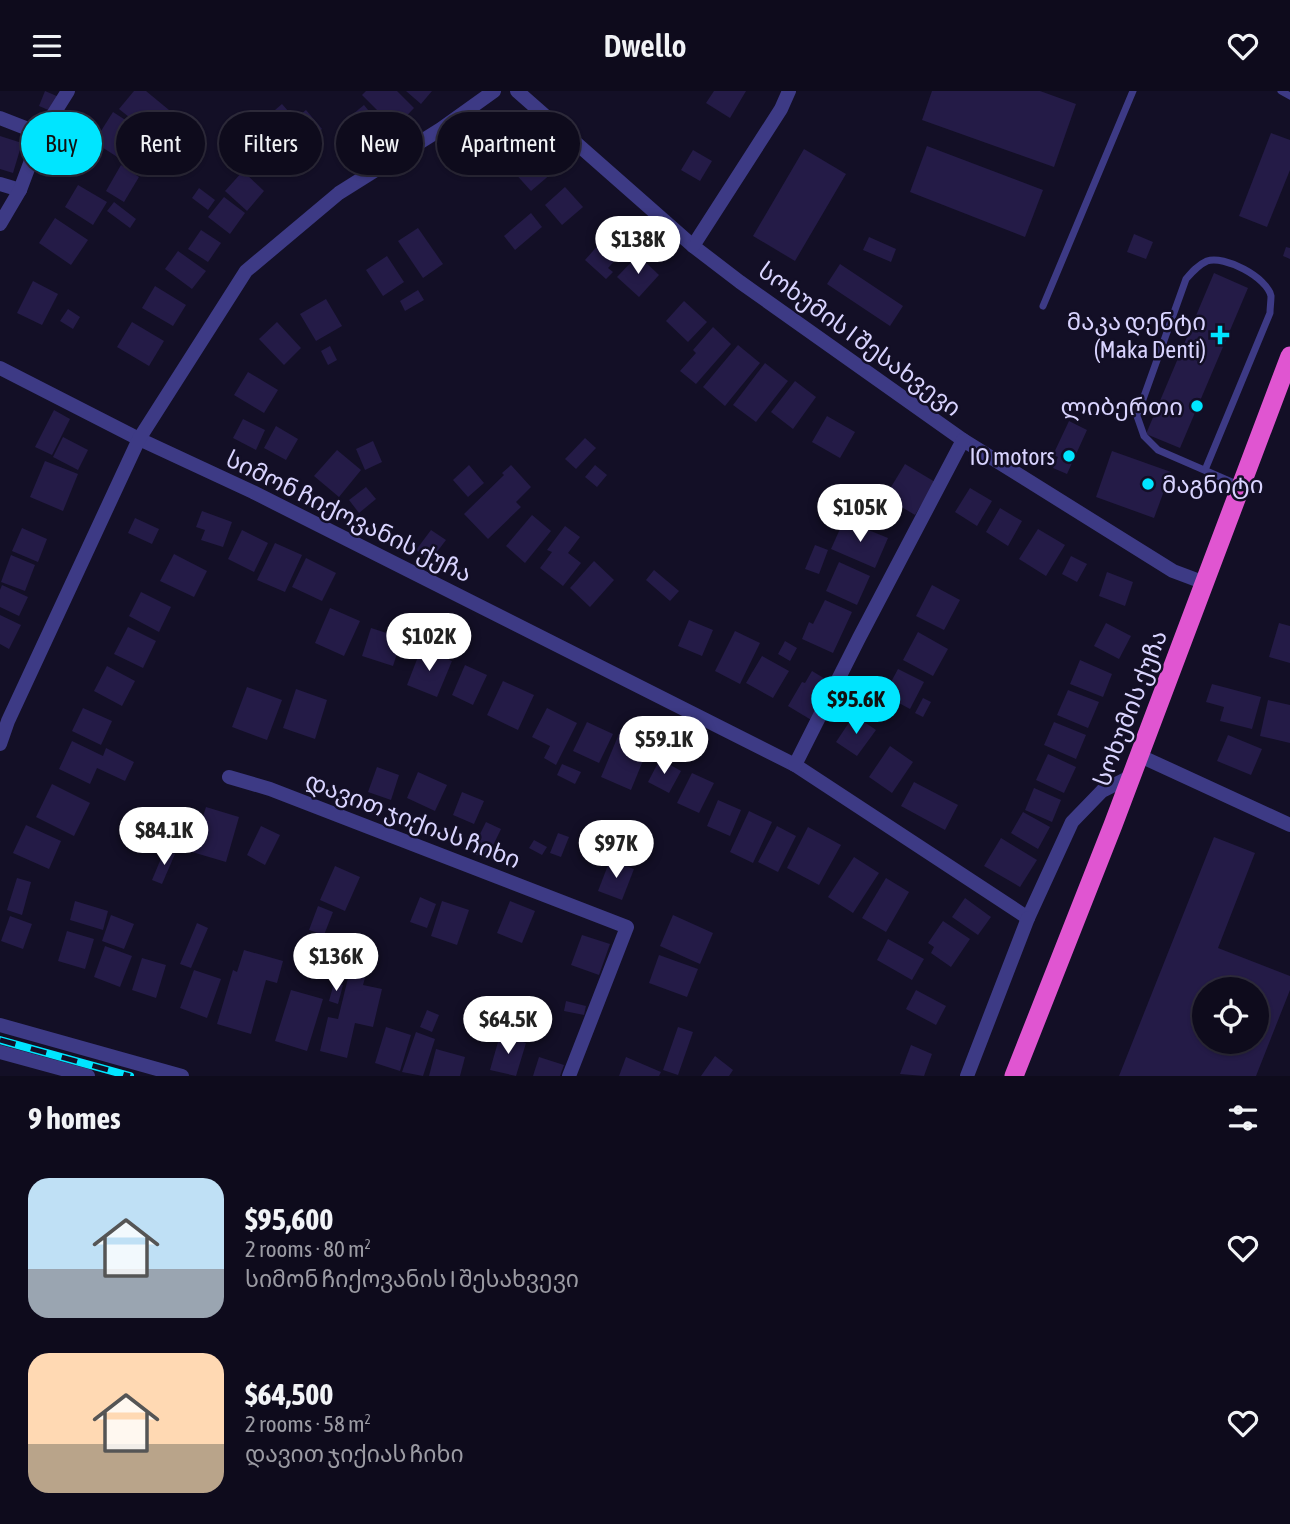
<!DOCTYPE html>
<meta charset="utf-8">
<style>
:root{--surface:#0e0b1c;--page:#1c1929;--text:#f1f3f6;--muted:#9b9ba3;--line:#2e2b3b;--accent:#00e5ff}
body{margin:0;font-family:"Asap Condensed","Noto Sans Georgian",sans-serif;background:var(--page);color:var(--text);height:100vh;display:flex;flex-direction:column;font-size:26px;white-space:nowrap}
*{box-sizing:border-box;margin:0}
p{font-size:23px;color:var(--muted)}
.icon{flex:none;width:38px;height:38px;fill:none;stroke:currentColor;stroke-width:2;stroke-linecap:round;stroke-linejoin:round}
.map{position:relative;height:985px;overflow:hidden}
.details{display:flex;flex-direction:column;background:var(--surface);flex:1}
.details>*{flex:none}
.banner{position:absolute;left:21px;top:21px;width:700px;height:63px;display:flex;gap:14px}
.controls{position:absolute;left:1192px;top:886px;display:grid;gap:14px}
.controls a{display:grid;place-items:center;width:77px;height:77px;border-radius:50%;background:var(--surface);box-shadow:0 2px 5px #0004,0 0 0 2px var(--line);font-size:35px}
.price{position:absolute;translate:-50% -60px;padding:0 16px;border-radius:24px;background:#fff;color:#222;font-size:23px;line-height:46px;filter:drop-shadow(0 2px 4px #0008)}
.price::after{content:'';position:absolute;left:50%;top:42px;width:21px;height:16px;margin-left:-10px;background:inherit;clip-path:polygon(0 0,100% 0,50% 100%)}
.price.on{background:var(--accent);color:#111}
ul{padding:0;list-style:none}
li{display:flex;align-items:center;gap:21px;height:175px;padding:0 28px}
li span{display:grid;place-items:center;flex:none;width:196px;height:140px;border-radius:21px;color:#555}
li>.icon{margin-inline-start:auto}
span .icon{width:84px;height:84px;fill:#fffc;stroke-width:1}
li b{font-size:30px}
h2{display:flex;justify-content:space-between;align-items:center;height:84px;padding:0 28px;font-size:30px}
.chip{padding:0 24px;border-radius:32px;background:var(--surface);box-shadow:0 2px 5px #0004,0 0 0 2px var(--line);font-size:24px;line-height:63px}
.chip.on{background:var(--accent);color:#111}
header{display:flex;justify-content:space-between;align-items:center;height:91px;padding:0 28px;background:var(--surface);font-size:32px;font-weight:600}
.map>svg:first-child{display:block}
.building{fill:#241b47;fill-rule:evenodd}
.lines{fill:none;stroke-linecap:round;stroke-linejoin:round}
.service{stroke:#3d3a85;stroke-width:7}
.minor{stroke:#3d3a85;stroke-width:14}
.trunk{stroke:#e055d1;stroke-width:19}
.rail-casing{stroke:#00e5ff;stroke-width:8}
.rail{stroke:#130f26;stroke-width:5;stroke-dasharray:16;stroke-linecap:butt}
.poi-dot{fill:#00e5ff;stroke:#130f26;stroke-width:2.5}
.labels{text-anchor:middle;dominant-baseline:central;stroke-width:5;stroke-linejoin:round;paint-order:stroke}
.poi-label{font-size:24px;fill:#d9d4ff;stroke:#130f26;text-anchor:end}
.street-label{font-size:24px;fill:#d9d4ff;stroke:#130f26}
</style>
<header><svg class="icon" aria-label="menu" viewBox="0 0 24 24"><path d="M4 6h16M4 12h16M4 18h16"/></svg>Dwello<svg class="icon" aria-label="heart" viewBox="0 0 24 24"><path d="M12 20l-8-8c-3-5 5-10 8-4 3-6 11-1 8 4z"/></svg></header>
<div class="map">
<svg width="1290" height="985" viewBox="0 0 1290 985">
<rect width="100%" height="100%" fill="#130f26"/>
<g class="building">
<path d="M45,0L59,6L53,21L39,15Z"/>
<path d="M134,0H146L169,19L149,42L119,18Z"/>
<path d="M366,0H397L414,17L395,37L362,4Z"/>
<path d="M406,0H432L421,13Z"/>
<path d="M714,0H746L730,27L706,12Z"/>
<path d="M932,0H1040L1076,13L1054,76L922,29Z"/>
<path d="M282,13L295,28L306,19L322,38L305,53L275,19Z"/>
<path d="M364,14L386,41L369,55L347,28Z"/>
<path d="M113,21L141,39L122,69L94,51Z"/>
<path d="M277,30L304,57L287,73L261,46Z"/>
<path d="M506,30L523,48L510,60L517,67L501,81L478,56Z"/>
<path d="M1271,42L1290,49V79L1267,136L1239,125Z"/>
<path d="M0,45L22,52L13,82L0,78Z"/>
<path d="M927,55L1043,99L1025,146L910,101Z"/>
<path d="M804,58L846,83L795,170L753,145Z"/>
<path d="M693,59L712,70L700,90L681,79Z"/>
<path d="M533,62L552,82L531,100L513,80Z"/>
<path d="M121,74L139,86L124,111L106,100Z"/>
<path d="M243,80L264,100L247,120L225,100Z"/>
<path d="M78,94L107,111L93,134L65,116Z"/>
<path d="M565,96L583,116L562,134L545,114Z"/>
<path d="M199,97L215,109L208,119L192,107Z"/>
<path d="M224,106L245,122L230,143L208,126Z"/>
<path d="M114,111L136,128L130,137L107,120Z"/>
<path d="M531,122L542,136L515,159L504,145Z"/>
<path d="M55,127L88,149L71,174L39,152Z"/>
<path d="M418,137L443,173L423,187L398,150Z"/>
<path d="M201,139L221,152L208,171L188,158Z"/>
<path d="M608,143L625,159L608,177L613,181L606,188L585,169Z"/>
<path d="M1134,143L1153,151L1146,168L1127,161Z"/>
<path d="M869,146L896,158L891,171L863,159Z"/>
<path d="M1286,156L1290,157V168L1283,165Z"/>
<path d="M178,160L206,180L192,198L165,178Z"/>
<path d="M638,164L659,184L639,206L617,186Z"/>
<path d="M387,165L404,191L383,205L366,179Z"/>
<path d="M840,173L903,215L890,235L827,193Z"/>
<path d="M1214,182L1248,197L1180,357L1146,343Z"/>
<path d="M33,190L58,203L42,234L17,222Z"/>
<path d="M155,195L186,214L173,235L142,217Z"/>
<path d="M418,199L424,209L405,220L400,210Z"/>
<path d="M326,208L342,235L316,250L300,223Z"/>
<path d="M684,210L707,231L688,251L666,230Z"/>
<path d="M68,218L80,226L73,238L60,230Z"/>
<path d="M132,231L164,250L149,275L117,256Z"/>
<path d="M277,231L301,257L284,274L259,248Z"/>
<path d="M713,236L731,253L696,293L680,280L696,262L693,259Z"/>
<path d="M738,254L760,272L725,315L703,296Z"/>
<path d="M330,255L337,269L328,274L321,260Z"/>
<path d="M765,272L788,290L756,331L733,314Z"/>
<path d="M248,281L278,299L264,322L234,304Z"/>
<path d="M795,290L816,306L793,338L771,321Z"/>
<path d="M54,319L70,328L52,364L35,356Z"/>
<path d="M827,325L855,341L840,367L812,351Z"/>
<path d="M243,328L265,339L256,359L233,347Z"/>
<path d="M1069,330L1087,339L1067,383L1053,377L1058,366L1053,364Z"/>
<path d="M276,335L298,348L286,369L264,357Z"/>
<path d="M63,346L88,359L78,379L53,366Z"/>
<path d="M585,347L596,357L576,378L565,368Z"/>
<path d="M373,350L382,371L365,379L356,358Z"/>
<path d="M337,359L361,379L339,406L314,385Z"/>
<path d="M1112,360L1171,381L1154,427L1096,406Z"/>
<path d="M45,370L78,383L63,420L30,406Z"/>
<path d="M905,373L935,391L915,424L885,406Z"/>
<path d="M469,374L484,392L468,406L453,389Z"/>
<path d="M511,374L531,396L516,411L521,416L488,448L464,423L504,384L502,382Z"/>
<path d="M595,374L607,384L597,396L585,386Z"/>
<path d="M366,396L376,408L359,422L349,409Z"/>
<path d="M970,397L992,410L977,435L955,421Z"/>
<path d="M1000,417L1022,430L1008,455L986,441Z"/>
<path d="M202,420L232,431L223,456L201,449L205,439L196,436Z"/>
<path d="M532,424L551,440L525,472L506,455Z"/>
<path d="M135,427L159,438L152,453L128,442Z"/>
<path d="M844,429L888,447L875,477L831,458Z"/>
<path d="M565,435L580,446L568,462L581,472L563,495L540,477L552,461L547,459Z"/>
<path d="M22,437L47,448L38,471L12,460Z"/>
<path d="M1038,438L1065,454L1046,485L1019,468Z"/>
<path d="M242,439L268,452L254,481L228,468Z"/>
<path d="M431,439L446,449L430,470L416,459Z"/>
<path d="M275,452L302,464L285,501L257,489Z"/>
<path d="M815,454L828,459L819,483L805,478Z"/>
<path d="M174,463L207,480L194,506L160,490Z"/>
<path d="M11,464L35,474L25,500L1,491Z"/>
<path d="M1071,465L1087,473L1077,491L1062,483Z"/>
<path d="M306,467L336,482L322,510L292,496Z"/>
<path d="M594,470L614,489L590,516L570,497Z"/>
<path d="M839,471L870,485L857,514L826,500Z"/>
<path d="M654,479L679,500L670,510L646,489Z"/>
<path d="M1107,481L1133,491L1125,515L1099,505Z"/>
<path d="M2,494L28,506L19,525L0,516V499Z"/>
<path d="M932,494L960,509L944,539L916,525Z"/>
<path d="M141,501L171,516L159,541L129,525Z"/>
<path d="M825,509L852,521L833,562L802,548L809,531L813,533Z"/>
<path d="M330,517L360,530L344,565L315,552Z"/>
<path d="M0,524L21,534L9,558L0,553Z"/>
<path d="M456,527L469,535L460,550L447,543Z"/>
<path d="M689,529L713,539L702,565L678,555Z"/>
<path d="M1106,532L1131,545L1119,568L1094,555Z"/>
<path d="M1279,532L1290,535V572L1269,566Z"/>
<path d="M128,536L156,550L143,577L114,563Z"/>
<path d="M371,537L402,547L393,575L362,565Z"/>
<path d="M735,540L760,552L740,593L715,580Z"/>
<path d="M918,541L948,558L933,585L903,569Z"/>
<path d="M785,550L797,557L790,570L778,563Z"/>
<path d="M421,558L452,570L437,606L407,594Z"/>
<path d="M762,565L789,580L773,607L746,592Z"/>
<path d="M1080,569L1112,583L1103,606L1070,593Z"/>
<path d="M465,574L487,584L473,614L452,604Z"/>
<path d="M107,575L135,590L122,615L94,600Z"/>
<path d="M898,578L924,591L910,618L884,604Z"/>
<path d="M812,580L827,589L820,601L827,605L813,630L788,615L802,591L805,592Z"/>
<path d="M503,590L534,604L518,639L487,624Z"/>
<path d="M1212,593L1261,606L1252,638L1220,630L1224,616L1206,611Z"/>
<path d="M247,596L282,609L267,649L232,636Z"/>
<path d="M296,598L327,609L315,648L283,637Z"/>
<path d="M1068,599L1099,611L1088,637L1057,624Z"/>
<path d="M923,607L931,611L923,626L915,622Z"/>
<path d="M1268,609L1290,614V652L1260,645Z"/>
<path d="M83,617L112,630L101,654L72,640Z"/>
<path d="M547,617L577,632L556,674L544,667L550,655L532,646Z"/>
<path d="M854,624L876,639L857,665L836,651Z"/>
<path d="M587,631L613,643L599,672L573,660Z"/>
<path d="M1054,631L1086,644L1076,668L1044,654Z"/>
<path d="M621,638L651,650L631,699L601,686Z"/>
<path d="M1228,644L1262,658L1251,684L1217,670Z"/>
<path d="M72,650L103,665L106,657L134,671L125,690L97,677L90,693L59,678Z"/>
<path d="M890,655L913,671L892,702L869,686Z"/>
<path d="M1048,663L1076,676L1064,702L1036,689Z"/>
<path d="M660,668L681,680L669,702L648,691Z"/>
<path d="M562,673L581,681L575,693L557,684Z"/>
<path d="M377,676L399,684L391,709L368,701Z"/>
<path d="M418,681L447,694L435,720L407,707Z"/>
<path d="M692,682L714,692L699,722L677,712Z"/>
<path d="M914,691L958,714L945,739L901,715Z"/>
<path d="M52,693L90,712L74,745L36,726Z"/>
<path d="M1034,697L1061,709L1052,731L1025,719Z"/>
<path d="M462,701L484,710L474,733L453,724Z"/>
<path d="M718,709L741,719L730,745L707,735Z"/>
<path d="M206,716L239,726L226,771L192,761Z"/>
<path d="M749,720L772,731L753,772L730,761Z"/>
<path d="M1023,721L1050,736L1038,758L1011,742Z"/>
<path d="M486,731L501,738L486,769L471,761Z"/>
<path d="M26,734L61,750L49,778L13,762Z"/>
<path d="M261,735L280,744L265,774L247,764Z"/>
<path d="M777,735L796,745L778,781L758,771Z"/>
<path d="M808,736L841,754L819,794L787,777Z"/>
<path d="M558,742L569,746L561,766L550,762Z"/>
<path d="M1214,746L1255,762L1218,857L1290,885V899L1256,985H1119ZM1204,898H1256V950H1204Z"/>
<path d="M1001,747L1037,769L1020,796L984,775Z"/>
<path d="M534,749L547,756L542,764L529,757Z"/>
<path d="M165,758L175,763L162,793L152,789Z"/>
<path d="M854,766L879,782L853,822L828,806Z"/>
<path d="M610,769L634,778L622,809L598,800Z"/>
<path d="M335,775L360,786L345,820L320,809Z"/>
<path d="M17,787L31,791L22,824L7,819Z"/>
<path d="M886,787L909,801L886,841L862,827Z"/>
<path d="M420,806L436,813L427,837L410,831Z"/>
<path d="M965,807L991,826L978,844L952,826Z"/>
<path d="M75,810L108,820L103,839L70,829Z"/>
<path d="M442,810L469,819L457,854L431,845Z"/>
<path d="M510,810L535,820L522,852L497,842Z"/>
<path d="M318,815L333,821L324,844L309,839Z"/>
<path d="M111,824L134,833L124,858L102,850Z"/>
<path d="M673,824L713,842L700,873L660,855Z"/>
<path d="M10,825L32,833L23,858L1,850Z"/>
<path d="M943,830L970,848L951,876L931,862L934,856L928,852Z"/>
<path d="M197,832L208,837L191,877L180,873Z"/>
<path d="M67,840L94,848L85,878L58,870Z"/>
<path d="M582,844L610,853L599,884L571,874Z"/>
<path d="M888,848L924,868L912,889L877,869Z"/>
<path d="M105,855L132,865L120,896L94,886Z"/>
<path d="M244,859L283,870L277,892L266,889L251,943L217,933L233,879L237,881Z"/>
<path d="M659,864L698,878L687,906L649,892Z"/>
<path d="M142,867L166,874L156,907L132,899Z"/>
<path d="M194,879L221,888L207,927L180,917Z"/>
<path d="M349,883L365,887L363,894L382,898L373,936L355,932L347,967L320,960L328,926L338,928Z"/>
<path d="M334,892L343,894L338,913L329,910Z"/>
<path d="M291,899L323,908L307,960L275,950Z"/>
<path d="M916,899L946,915L936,934L906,918Z"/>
<path d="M566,910L586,915L584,924L564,920Z"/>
<path d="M427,919L439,924L432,941L420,936Z"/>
<path d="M386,936L411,944L400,980L375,972Z"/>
<path d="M678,936L693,941L678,984L663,979Z"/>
<path d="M416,941L435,948L423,985L402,981Z"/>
<path d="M500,944L526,952L516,985L490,979Z"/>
<path d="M911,954L932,963L924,985L900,983Z"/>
<path d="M436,958L465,966L460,985H429Z"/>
<path d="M715,965L733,979L729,985H701Z"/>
<path d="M539,966L564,974L560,985H533Z"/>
<path d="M626,966L661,981L659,985H619Z"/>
</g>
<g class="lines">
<g class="service">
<path d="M1281,0L1290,5"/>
<path d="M1043,215L1133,0"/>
<path d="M1205,379L1270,222C1270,217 1271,210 1271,205C1267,186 1224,164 1207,170C1198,174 1192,181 1186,188L1137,325L1144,345L1158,359L1241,395"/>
</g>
<g class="minor">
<path d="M517,0L693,155L740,191L963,349L1173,480L1205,492"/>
<path d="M0,27L41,43"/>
<path d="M0,93L20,99"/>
<path d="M0,133L20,99L41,43L68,0"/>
<path d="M693,155L781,18L789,0"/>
<path d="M0,277L139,348L253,401L795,674L1028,827L1072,731L1102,700L1128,687"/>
<path d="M0,653L8,630L139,348L246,180L339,102L441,38L494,0"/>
<path d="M1138,664L1290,734"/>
<path d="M795,674L859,547L963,349"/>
<path d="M229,686L270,698L627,836L569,985"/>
<path d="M0,934L182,985"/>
<path d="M0,961L88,985"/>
<path d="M967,985L1028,827"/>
</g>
<path class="trunk" d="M1014,985L1113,734L1290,265"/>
<g class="rail-casing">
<path id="rail" d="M0,949L130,985"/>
</g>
<use href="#rail" class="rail"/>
</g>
<g class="poi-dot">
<path d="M1216.5 233.5h7v7h7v7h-7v7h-7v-7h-7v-7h7z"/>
<circle cx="1197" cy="315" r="7"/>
<circle cx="1069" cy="365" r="7"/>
<circle cx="1148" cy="393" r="7"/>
</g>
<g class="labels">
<g class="poi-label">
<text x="1206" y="230">მაკა დენტი<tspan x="1206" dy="28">(Maka Denti)</tspan></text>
<text x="1183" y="315">ლიბერთი</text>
<text x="1055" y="365">IO motors</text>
<text x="1162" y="393" text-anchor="start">მაგნიტი</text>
</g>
<g class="street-label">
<text transform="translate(860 248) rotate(36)">სოხუმის I შესახვევი</text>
<text transform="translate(349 425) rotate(26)">სიმონ ჩიქოვანის ქუჩა</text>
<text transform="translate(1130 617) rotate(-69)">სოხუმის ქუჩა</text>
<text transform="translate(413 729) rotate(21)">დავით ჯიქიას ჩიხი</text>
</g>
</g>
</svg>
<div class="controls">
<a><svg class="icon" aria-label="locate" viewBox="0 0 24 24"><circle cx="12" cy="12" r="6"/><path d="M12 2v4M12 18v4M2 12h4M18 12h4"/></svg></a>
</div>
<b class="price" style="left:638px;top:185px">$138K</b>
<b class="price" style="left:860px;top:453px">$105K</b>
<b class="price" style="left:429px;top:582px">$102K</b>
<b class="price on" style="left:856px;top:645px">$95.6K</b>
<b class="price" style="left:664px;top:685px">$59.1K</b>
<b class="price" style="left:164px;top:776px">$84.1K</b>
<b class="price" style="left:616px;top:789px">$97K</b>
<b class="price" style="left:336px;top:902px">$136K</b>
<b class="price" style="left:508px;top:965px">$64.5K</b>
<div class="banner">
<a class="chip on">Buy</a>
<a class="chip">Rent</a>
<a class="chip">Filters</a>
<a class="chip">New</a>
<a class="chip">Apartment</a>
</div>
</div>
<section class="details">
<h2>9 homes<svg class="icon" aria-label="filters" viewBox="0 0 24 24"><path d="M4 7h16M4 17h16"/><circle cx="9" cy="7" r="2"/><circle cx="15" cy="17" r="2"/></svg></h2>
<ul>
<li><span style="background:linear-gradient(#bfe0f5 65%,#9aa5b1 0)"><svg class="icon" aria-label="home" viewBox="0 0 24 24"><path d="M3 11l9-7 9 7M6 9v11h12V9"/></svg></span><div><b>$95,600</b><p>2 rooms · 80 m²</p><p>სიმონ ჩიქოვანის I შესახვევი</p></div><svg class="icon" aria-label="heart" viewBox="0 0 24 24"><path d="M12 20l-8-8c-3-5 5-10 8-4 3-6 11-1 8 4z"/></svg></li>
<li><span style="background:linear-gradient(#ffd9b3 65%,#b9a48a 0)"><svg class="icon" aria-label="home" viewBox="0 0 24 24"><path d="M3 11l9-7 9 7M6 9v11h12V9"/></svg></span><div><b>$64,500</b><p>2 rooms · 58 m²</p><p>დავით ჯიქიას ჩიხი</p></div><svg class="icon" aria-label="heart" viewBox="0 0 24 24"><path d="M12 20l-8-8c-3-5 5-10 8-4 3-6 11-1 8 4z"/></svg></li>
</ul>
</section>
